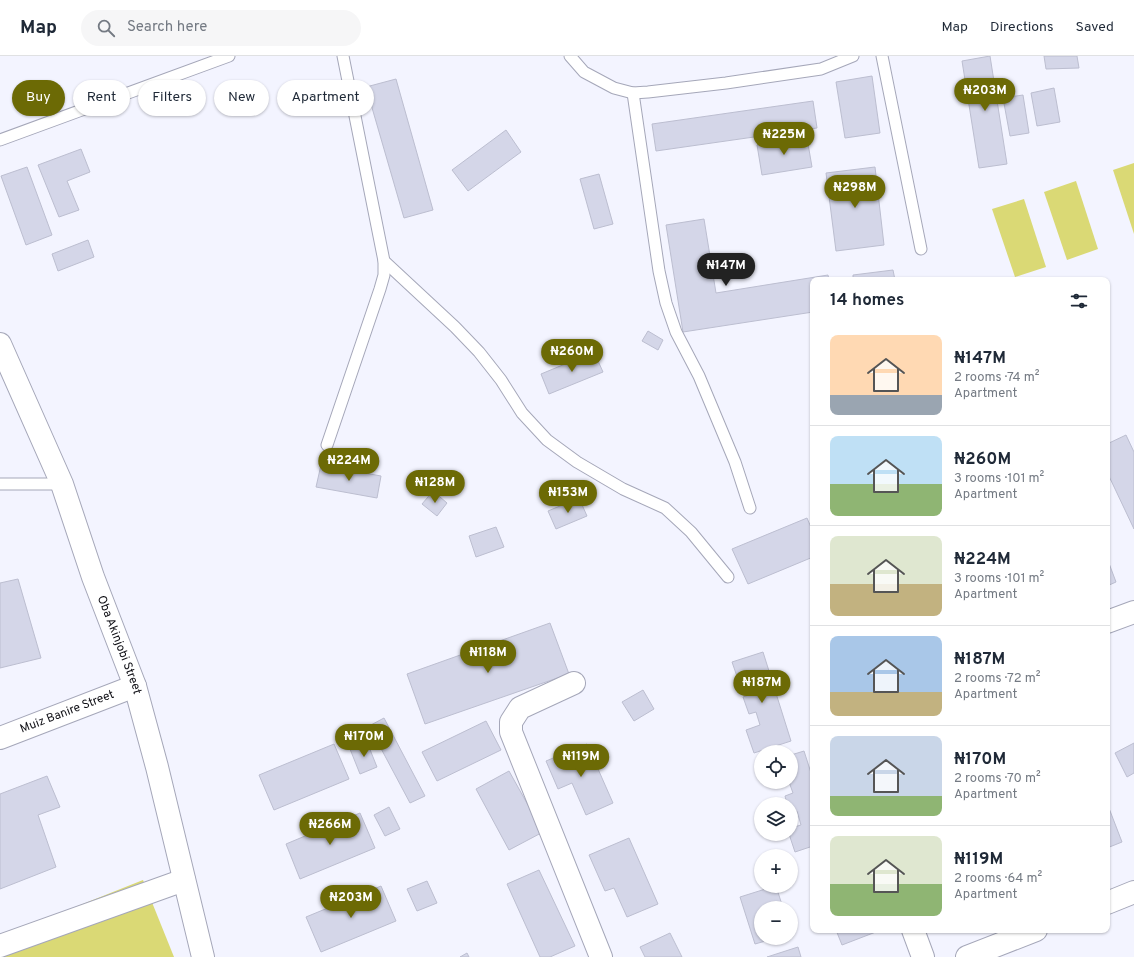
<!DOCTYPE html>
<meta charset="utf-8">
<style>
:root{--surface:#fff;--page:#f6f6f7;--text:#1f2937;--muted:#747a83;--line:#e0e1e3;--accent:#6c6a05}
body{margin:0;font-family:Overpass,sans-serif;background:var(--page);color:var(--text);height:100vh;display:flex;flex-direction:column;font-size:15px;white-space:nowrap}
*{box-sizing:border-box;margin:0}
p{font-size:13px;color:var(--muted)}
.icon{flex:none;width:22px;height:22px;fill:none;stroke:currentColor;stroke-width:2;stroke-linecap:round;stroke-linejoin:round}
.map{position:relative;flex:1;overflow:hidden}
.panel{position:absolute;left:810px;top:221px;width:300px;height:656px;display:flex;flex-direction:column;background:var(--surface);border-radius:8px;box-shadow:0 1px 3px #0004}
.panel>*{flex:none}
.top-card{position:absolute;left:12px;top:24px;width:380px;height:36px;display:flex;gap:8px}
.tools{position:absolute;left:754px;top:689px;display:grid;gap:8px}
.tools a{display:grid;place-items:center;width:44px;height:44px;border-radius:50%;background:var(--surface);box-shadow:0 1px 3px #0004;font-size:20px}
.price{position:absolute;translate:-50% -34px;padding:0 9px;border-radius:14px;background:var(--accent);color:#fff;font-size:13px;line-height:26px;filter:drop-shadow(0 1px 2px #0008)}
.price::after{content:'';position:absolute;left:50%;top:24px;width:12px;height:9px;margin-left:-6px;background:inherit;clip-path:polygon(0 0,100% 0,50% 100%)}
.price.current{background:#222;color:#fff}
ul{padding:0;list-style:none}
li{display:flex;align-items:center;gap:12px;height:100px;padding:0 20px}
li+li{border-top:1px solid var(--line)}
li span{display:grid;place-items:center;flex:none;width:112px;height:80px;border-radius:8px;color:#555}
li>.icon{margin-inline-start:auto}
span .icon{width:48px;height:48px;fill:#fffc;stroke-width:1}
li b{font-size:17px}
h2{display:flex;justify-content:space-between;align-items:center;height:48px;padding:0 20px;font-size:17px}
.tag{padding:0 14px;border-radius:18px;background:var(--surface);box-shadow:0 1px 3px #0004;font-size:14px;line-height:36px}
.tag.current{background:var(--accent);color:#fff}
header{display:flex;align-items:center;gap:24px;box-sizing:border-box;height:56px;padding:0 20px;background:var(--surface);border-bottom:1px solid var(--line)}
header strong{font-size:19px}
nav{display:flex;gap:22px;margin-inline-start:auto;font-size:14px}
.search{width:280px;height:36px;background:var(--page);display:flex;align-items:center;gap:10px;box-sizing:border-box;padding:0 14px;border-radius:22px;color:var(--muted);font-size:15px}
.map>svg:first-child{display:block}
.green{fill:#dad975}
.building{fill:#d4d6e8;stroke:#bcbed0}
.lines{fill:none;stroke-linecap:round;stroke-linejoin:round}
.lane-casing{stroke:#a5a7b9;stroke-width:13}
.street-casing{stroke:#a5a7b9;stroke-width:24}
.secondary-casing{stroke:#a5a7b9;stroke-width:24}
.lane{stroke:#fff;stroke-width:11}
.street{stroke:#fff;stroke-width:22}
.secondary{stroke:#fff;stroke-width:22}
.labels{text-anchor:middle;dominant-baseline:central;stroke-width:3.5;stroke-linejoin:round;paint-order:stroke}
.street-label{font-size:12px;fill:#0f0f15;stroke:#f3f4ff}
</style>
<header>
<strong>Map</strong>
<div class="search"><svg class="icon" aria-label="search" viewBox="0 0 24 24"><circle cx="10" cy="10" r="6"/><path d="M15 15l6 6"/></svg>Search here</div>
<nav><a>Map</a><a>Directions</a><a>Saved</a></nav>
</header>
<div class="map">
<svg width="1134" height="901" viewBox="0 0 1134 901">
<rect width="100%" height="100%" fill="#f3f4ff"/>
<g class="green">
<path d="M1134,107V178L1113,114Z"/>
<path d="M1076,125L1098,193L1067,204L1044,136Z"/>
<path d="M1024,143L1046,211L1015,221L992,153Z"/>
<path d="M143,824L174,901H0V881Z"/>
</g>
<g class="building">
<path d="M990,0L1007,108L979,112L962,5Z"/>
<path d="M1044,0H1077L1079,12L1046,13Z"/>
<path d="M872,20L880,77L845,82L836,26Z"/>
<path d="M396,23L433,154L404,162L366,31Z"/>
<path d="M1054,32L1060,66L1037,70L1031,37Z"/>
<path d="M1023,39L1029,77L1010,80L1003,42Z"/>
<path d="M813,45L817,72L656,95L652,68Z"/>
<path d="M506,74L521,96L468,135L452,114Z"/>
<path d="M807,82L812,111L762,119L757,89Z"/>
<path d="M81,93L90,116L67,125L79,154L59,161L38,109Z"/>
<path d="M27,111L52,179L26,189L1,120Z"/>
<path d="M875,111L884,189L836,195L826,117Z"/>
<path d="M599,118L613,168L594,173L580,123Z"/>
<path d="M704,163L716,237L828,219L829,224H813V256L683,276L666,169Z"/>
<path d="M88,184L94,201L58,215L52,198Z"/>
<path d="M893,214L895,224H853V219Z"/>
<path d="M648,275L663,284L658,294L642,285Z"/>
<path d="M594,296L603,316L549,338L541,318Z"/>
<path d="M1126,379L1134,396V473L1107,416V388Z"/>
<path d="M321,409L381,420L377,442L316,431Z"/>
<path d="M433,435L447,447L437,460L422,448Z"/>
<path d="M579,442L587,460L556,473L548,455Z"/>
<path d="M807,462L813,476V501L748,528L732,493Z"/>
<path d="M496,471L504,491L476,501L469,480Z"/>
<path d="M1107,502L1116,526L1107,530Z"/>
<path d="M18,523L41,602L0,612V527Z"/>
<path d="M550,567L569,618L425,668L407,618Z"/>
<path d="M763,596L791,685L754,697L746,674L760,669L756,656L749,658L743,641L752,638L748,626L740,629L732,606Z"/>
<path d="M643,634L654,653L634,665L622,646Z"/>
<path d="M384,662L425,740L410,747L369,670Z"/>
<path d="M486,665L501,694L437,725L422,696Z"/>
<path d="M367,686L377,711L360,718L350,693Z"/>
<path d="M1134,687V717L1127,721L1115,697Z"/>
<path d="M334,688L349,723L274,754L259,719Z"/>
<path d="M587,688L613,747L586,759L572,727L558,733L546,705Z"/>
<path d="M804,695L813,723V790L795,796L789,778H791V772L801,769L797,755L791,757V748H787L785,740L793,737L789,726H791V699Z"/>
<path d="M509,715L543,776L509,794L476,733Z"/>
<path d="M47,720L60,751L38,759L56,811L0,833V738Z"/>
<path d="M1107,747L1122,786L1107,792Z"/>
<path d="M389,751L400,773L385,780L374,759Z"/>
<path d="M360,757L375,792L300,823L286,788Z"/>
<path d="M629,782L658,848L627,861L614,832L605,835L589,799Z"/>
<path d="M539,814L575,890L550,901H540L507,828Z"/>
<path d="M427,825L437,847L417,855L407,833Z"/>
<path d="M381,830L396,865L321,896L306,861Z"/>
<path d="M775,830H776L783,852H761V882H776L755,888L740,841Z"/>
<path d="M836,874H881L842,889Z"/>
<path d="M670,877L682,901H645L640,891Z"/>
<path d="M798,891L801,901H767Z"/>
<path d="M467,897L469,901H460Z"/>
</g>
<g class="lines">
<g class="lane-casing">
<g id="lane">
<path d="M570,0L584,16L614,32L633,37L648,36L726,27L821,13L853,0"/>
<path d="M882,0L921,193"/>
<path d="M633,37L659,215L666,247L676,276L699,320L735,406L750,452"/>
<path d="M0,84L229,0"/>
<path d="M384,205L455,271L479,296L501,324L522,357L547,384L577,406L623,433L665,452L691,476L728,521"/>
<path d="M327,389L380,233L384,219V205L343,0"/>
<path d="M0,428H62"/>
</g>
</g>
<g class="street-casing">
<g id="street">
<path d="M1107,566L1134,556"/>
<path d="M574,627L520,652L511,666V676L601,901"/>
<path id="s1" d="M0,682L135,630"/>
<path d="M1107,847L1134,836"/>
<path d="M913,874L923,901"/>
<path d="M0,890L184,824"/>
<path d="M967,901L1036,874"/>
</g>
</g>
<g class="secondary-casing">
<g id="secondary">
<path id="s2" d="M0,288L62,428L93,521L135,630L157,711L203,901"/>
</g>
</g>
<use href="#lane" class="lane"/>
<use href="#street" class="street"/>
<use href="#secondary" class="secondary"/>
</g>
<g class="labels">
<g class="street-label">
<text stroke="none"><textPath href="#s2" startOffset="324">Oba Akinjobi Street</textPath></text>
<text stroke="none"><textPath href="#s1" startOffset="72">Muiz Banire Street</textPath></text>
</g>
</g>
</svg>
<div class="tools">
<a><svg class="icon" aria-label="locate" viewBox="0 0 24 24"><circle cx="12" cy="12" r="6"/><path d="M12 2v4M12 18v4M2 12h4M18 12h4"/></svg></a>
<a><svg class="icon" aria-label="layers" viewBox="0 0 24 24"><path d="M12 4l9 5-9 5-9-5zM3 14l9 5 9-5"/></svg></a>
<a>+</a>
<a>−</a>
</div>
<b class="price" style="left:985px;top:56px">₦203M</b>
<b class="price" style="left:784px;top:100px">₦225M</b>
<b class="price" style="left:855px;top:153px">₦298M</b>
<b class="price current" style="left:726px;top:231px">₦147M</b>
<b class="price" style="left:572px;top:317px">₦260M</b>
<b class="price" style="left:349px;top:426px">₦224M</b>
<b class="price" style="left:435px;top:448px">₦128M</b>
<b class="price" style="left:568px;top:458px">₦153M</b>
<b class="price" style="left:488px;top:618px">₦118M</b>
<b class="price" style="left:762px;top:648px">₦187M</b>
<b class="price" style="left:364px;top:702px">₦170M</b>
<b class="price" style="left:581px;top:722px">₦119M</b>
<b class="price" style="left:330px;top:790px">₦266M</b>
<b class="price" style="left:351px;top:863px">₦203M</b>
<div class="top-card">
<a class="tag current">Buy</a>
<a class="tag">Rent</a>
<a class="tag">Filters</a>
<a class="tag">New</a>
<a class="tag">Apartment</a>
</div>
<section class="panel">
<h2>14 homes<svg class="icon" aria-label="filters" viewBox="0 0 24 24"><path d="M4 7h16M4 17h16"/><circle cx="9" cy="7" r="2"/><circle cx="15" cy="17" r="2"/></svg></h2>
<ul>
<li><span style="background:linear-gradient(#ffd9b3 75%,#9aa5b1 0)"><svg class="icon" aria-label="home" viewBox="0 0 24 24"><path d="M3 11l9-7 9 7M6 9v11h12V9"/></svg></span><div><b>₦147M</b><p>2 rooms · 74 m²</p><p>Apartment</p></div></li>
<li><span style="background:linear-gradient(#bfe0f5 60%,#8fb573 0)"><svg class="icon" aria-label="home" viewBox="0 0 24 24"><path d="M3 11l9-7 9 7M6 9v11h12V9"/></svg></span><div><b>₦260M</b><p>3 rooms · 101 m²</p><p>Apartment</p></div></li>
<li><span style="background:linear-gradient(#dfe7d0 60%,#c2b280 0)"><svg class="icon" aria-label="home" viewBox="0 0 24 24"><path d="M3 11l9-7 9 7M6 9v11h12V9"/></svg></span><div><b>₦224M</b><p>3 rooms · 101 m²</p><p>Apartment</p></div></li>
<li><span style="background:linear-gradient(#a9c7e8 70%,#c2b280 0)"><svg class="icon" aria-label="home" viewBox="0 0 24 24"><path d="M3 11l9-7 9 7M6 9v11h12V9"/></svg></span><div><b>₦187M</b><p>2 rooms · 72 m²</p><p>Apartment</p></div></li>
<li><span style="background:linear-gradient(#c9d6e8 75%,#8fb573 0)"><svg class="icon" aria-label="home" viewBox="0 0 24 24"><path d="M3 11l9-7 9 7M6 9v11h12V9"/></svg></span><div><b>₦170M</b><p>2 rooms · 70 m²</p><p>Apartment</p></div></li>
<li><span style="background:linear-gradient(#dfe7d0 60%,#8fb573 0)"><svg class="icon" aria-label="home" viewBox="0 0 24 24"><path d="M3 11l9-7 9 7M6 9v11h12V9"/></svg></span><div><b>₦119M</b><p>2 rooms · 64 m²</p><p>Apartment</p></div></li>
</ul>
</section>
</div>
